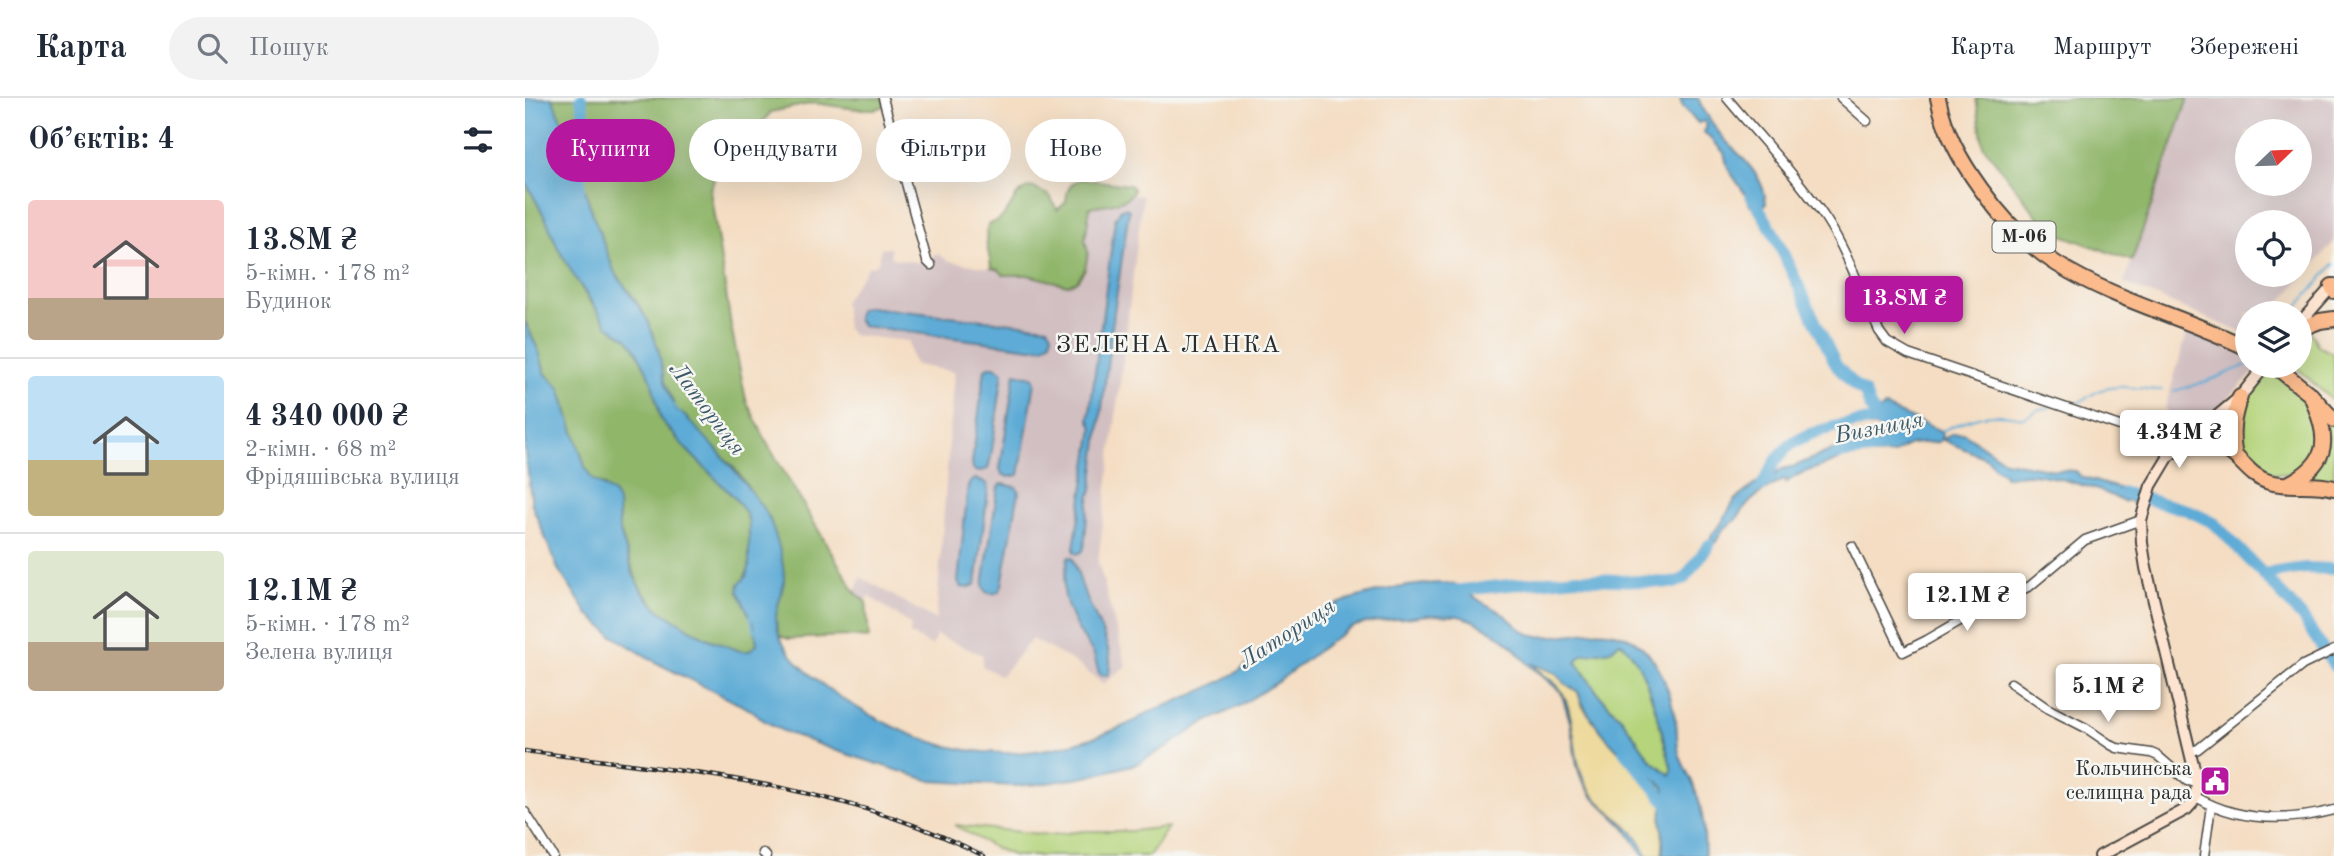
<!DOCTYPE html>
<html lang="uk">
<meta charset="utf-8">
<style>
:root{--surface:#fff;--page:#f2f2f3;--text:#1f2937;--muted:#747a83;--line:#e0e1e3;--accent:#b5179e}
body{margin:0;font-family:"Old Standard TT",serif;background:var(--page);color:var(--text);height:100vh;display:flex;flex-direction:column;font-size:26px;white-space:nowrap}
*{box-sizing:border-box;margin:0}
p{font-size:23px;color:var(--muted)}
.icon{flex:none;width:38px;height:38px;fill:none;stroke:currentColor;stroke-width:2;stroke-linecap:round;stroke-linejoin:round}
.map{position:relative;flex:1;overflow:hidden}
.drawer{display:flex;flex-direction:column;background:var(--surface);width:525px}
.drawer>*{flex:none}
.top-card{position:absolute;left:21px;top:21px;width:665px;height:63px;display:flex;gap:14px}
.needle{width:46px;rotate:67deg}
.buttons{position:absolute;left:1710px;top:21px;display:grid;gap:14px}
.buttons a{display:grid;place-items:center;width:77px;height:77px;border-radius:50%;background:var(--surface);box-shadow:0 7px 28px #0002;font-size:35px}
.price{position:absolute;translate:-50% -60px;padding:0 16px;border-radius:7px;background:#fff;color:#222;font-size:23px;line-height:46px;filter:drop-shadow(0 2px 4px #0008)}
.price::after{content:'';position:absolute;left:50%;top:42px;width:21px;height:16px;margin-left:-10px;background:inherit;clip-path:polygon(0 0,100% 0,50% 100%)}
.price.current{background:var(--accent);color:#fff}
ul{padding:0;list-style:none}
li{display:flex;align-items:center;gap:21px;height:175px;padding:0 28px}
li+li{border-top:2px solid var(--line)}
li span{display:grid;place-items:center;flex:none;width:196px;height:140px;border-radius:7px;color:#555}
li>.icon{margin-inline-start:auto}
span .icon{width:84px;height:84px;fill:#fffc;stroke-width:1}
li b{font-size:30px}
h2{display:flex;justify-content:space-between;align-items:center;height:84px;padding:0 28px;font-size:30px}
.chip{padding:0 24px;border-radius:32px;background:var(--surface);box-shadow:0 7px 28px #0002;font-size:24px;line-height:63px}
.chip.current{background:var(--accent);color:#fff}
header{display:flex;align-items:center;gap:42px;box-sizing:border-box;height:98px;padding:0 35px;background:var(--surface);border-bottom:2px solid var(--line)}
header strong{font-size:33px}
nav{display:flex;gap:38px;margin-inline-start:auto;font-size:24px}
.search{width:490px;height:63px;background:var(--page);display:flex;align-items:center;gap:18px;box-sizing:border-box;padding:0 24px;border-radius:38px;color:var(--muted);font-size:26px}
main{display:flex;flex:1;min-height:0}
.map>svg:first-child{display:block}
.industrial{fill:#d2bfc1;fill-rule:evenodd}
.green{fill:#b5d47b;stroke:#708053;stroke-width:2}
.forest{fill:#90b66b;stroke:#5e704b;stroke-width:2}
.sand{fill:#eeda9e;stroke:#8c8264;stroke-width:2}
.water{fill:#5dabd6;stroke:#446b80;stroke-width:2;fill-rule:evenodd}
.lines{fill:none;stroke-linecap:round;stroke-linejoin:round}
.stream{stroke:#5dabd6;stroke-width:2}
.river{stroke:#5dabd6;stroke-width:12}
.street-casing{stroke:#494642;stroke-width:11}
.secondary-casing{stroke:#494642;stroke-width:14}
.highway-casing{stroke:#494642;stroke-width:18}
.street{stroke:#fff;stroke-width:8}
.secondary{stroke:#fde4d1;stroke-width:10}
.highway{stroke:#fbbb8d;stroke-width:14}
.rail-casing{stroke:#2b2b2b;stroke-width:4.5}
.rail{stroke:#f6f6f2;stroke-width:2;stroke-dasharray:5;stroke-linecap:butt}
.labels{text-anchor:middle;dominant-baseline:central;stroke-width:5;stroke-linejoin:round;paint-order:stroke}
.shield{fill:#f6f6f2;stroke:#686867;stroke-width:2}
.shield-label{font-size:19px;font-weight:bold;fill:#2b2b2b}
.poi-label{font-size:21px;fill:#2b2b2b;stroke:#f6f6f2;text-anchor:end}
.water-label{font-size:23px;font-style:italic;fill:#3c5867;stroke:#f6f6f2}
.quarter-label{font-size:24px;letter-spacing:2px;fill:#2b2b2b;stroke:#f6f6f2}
</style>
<header>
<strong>Карта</strong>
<div class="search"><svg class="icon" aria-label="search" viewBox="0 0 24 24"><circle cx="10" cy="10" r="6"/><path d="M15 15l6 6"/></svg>Пошук</div>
<nav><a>Карта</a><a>Маршрут</a><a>Збережені</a></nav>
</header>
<main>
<section class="drawer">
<h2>Об’єктів: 4<svg class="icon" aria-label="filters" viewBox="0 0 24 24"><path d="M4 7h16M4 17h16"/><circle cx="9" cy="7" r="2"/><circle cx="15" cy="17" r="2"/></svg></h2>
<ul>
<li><span style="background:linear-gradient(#f6c9c9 70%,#b9a48a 0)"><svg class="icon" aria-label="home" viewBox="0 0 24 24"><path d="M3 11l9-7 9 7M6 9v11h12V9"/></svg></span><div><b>13.8M ₴</b><p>5-кімн. · 178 m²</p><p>Будинок</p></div></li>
<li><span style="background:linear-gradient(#bfe0f5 60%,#c2b280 0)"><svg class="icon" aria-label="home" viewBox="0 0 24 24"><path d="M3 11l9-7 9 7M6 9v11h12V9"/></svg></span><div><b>4 340 000 ₴</b><p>2-кімн. · 68 m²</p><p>Фрідяшівська вулиця</p></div></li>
<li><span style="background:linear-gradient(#dfe7d0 65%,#b9a48a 0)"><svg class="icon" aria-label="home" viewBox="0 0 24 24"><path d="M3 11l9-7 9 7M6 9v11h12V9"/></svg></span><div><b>12.1M ₴</b><p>5-кімн. · 178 m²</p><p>Зелена вулиця</p></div></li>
</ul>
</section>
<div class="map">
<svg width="1809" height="758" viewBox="0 0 1809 758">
<rect width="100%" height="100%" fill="#f6f6f2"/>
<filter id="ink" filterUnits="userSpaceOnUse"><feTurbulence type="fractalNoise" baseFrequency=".0143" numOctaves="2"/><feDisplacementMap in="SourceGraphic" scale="14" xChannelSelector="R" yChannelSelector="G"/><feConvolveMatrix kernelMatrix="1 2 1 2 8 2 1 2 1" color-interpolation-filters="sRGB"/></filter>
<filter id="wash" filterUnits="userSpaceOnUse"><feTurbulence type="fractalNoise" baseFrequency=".00686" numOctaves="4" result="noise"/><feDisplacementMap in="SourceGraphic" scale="28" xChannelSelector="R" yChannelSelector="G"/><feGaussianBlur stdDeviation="1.57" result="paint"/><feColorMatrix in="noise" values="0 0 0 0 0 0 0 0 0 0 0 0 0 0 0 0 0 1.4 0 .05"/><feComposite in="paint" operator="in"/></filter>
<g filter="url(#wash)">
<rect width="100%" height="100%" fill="#f4ddc2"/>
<g class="industrial">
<path d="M1663,0H1809V144L1746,215H1722V237L1599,185ZM1722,33H1774V86H1722ZM1722,124H1774V177H1722Z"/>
<path d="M618,97L573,464L601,568L578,586L548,563L507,541L476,578L457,568L458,557L411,537L407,548L385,536L386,527L344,498L341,504L330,495L336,479L411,522L429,274L391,267L386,259L384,243L327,237L322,231L319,203L342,170L353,165L356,150H365L366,160L408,167L407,157L413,156L424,163L547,184L561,98Z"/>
<path d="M1663,232L1722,259V268H1735L1683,320L1672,326L1654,323L1644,317L1640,310Z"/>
</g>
<g class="green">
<path d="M1784,230L1793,248L1809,256V304L1770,268H1774L1775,236Z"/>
<path d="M1745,271L1783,299L1794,350C1790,356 1784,368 1777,372C1774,374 1770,374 1767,375C1736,382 1709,353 1713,322C1716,303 1734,286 1745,271Z"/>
<path d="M1802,323L1809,326V386L1783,381Z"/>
<path d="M1094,544L1103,550L1116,569L1130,611L1147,672L1145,677L1126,662L1097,621L1075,598L1051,563L1057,557L1085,552Z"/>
<path d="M429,727L525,737L559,733H606L643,729L624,758H489L470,750Z"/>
</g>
<g class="forest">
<path d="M27,0H358L360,8L352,11H331L289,5L246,14L237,25L229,45L205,57L191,76L185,92L206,228L221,302L243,347L330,494L341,504L344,540L318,538L263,541L254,537L250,521L259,481L245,421L211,372L150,309L140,284L128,235L116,210L89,173L66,112L49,52Z"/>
<path d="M1451,0H1663L1607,163L1523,132L1458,47Z"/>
<path d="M556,81L605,87L609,92C603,106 579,106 565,109L560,141L563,155L560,171L552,183L542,187L503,177H479L474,172L466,170C465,152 458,147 463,127C469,124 475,122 479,117C491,104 486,96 507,89L525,98L532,112L541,104C542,91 544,86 556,81Z"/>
<path d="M0,83L21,121L32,148L65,204L90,233L102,240L110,250L126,281L136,322L162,352L218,408L224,425V470L213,493C222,510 232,527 232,547L224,553H215L181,540L135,513L113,487L94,430V418L80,388L67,382L60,369L35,290L20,275L14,254L0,223Z"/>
</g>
<path class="sand" d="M1008,566L1031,575L1053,594L1057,608L1085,643L1104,662L1139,689C1142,699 1137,708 1137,718C1136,732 1140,744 1137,758H1122C1119,752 1116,745 1112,739C1096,719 1072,708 1060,685C1047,661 1051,622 1038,596C1032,583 1016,578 1008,566Z"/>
<g class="water">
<path d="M0,0H27L49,52L66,112L89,173L122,221L133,250L140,284L151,313L160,318C183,342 207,367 226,394C233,404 242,413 246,425C252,441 259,463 259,481C259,495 250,509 251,523C255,575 360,629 404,643C473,665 536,655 601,627C610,623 618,617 627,613C655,602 686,590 712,574C740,555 765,532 794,515C825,497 878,487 913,485C936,484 940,494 957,504C966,509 974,513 982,519C991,527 1000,537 1012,538C1040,542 1069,527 1097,537C1131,548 1146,593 1151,625C1153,635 1151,645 1154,654C1157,668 1167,680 1171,694C1179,714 1179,736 1180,758H1137C1141,743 1134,728 1137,712C1139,704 1141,698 1139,689C1129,679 1116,671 1105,663C1087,649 1059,615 1053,594L1039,585L1031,575L1008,566C1015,578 1033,583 1038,596C1051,623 1047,660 1060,685C1072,708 1096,720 1112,739C1116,745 1119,752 1122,758H1119L1099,729L1067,698L1056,680L1052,668L1045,624L1036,594L1005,568L986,547L973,537L947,522L933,518L903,517L840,525L825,530L803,545L754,583L714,608L675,627L644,648L611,666L561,679L515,686L489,688L406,683L309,652L258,633L238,622L228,613L134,566L88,538L63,516L33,471L7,407L0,354V223L14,254L20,275L35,290L60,369L67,381L88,395L93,404L94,430L108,476L117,494L135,513L181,540L215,553H224L232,546L229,527L213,493L214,486L221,479L224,470V425L221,415L209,399L162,352L136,322L126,281L110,250L102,240L83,228L49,178L32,148L21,121L0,83ZM1095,544C1124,565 1137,637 1147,672L1145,677L1126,662L1097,621L1075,598L1051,564L1057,557L1086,552Z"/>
<path d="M1155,0H1173C1177,11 1195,38 1204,46C1221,63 1240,81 1241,106L1234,110L1225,107C1221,94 1211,84 1204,72C1201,67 1201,60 1199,55C1196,50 1184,40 1179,34L1182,28L1179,23L1173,25L1157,7Z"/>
<path d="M600,110L604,112L587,228L567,391C562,402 561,435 559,450L557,454L552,456L549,454V450L568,330L564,321L590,121L596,111Z"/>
<path d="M343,209L523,229L527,235L526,243L519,249L506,250L338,228L332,222L334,212Z"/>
<path d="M464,269H470L478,274L466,359L463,371L452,374L448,371L447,365L460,271Z"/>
<path d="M490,275L508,279L510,284L494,377L483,379L477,376L475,371Z"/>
<path d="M1360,309L1416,333L1417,339L1414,344L1385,346L1368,356L1347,357L1346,345L1357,342L1362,334L1351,329H1343L1341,320Z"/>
<path d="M1439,335L1480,363L1530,372L1551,373L1556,379L1616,397L1613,406L1607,405L1603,402L1598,404C1581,392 1524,376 1502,376C1495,376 1488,379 1480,379L1478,374L1470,370L1463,361L1418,342L1426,336Z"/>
<path d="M1321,350L1326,354C1308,370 1280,368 1261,385V381C1248,387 1237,393 1227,402C1217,411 1211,426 1199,430L1184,455L1170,462L1176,449L1185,443L1187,436L1196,426L1210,402L1225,390L1237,381L1246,380L1257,371L1270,368L1307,352Z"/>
<path d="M450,381L462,386L463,393L451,486C446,490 442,490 436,489L433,484L443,388L446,383Z"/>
<path d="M477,386L491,389L494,393L477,487L474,494L467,496L461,494L458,488L473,389Z"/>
<path d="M543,459H547C552,469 554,481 558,491C566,513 593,555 583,577L576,578C570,570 572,560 567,553C554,535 541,514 539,492C538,482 542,469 543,459Z"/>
</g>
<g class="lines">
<g class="stream">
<path d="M1767,215L1809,166"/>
<path d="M1649,293L1680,284L1722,267"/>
<path d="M149,307L156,317"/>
<path d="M1547,307C1557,304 1566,296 1576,292C1597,285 1617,292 1637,292"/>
<path d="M1417,333C1449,318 1464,313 1499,320L1514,311L1524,310"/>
<path d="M225,517L228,530L231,534"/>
</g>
<g class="river">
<path d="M55,89C54,79 56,72 58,61C61,41 61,20 56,0"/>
<path d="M1226,97L1247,132L1311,267L1328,286L1340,295L1345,309L1358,327"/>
<path d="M1313,356L1360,350"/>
<path d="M1237,388C1243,376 1248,365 1257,355C1277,332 1324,324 1354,323"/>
<path d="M1599,395L1662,412L1689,425L1738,476L1780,470L1809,471"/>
<path d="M1738,476L1777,519L1809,568"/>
<path d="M928,493L1051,480L1149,485L1159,481L1184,447"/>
<path d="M1099,653L1142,705L1146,717"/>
</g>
</g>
</g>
<g filter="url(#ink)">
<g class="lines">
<g class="street-casing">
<g id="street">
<path d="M358,0L402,163L406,167"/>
<path d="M1202,0C1235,40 1272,78 1301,121C1323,155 1337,196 1354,233L1362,244L1383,256L1627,339L1644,358"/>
<path d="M1316,0L1342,23"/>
<path d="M1327,448L1378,554L1402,542L1445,517L1505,488L1560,442L1616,422"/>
<path d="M1486,585L1522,610L1561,630L1586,647L1592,650L1626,655L1633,658L1662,683L1671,684"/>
<path d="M1665,654L1673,651L1778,567L1809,552"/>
<path d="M1671,699C1714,724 1762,724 1809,712"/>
<path d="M0,714L28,758"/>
<path d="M238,755L241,758"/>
<path d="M1679,758L1686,708"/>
</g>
</g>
<g class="secondary-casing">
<g id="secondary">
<path d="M1774,226L1809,186"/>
<path d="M1575,758L1662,711C1679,696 1669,673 1665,654L1621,470L1617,445L1616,422L1626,388L1644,358L1715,299L1740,268"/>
</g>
</g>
<g class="highway-casing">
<g id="highway">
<path d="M1413,0C1420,35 1435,62 1456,91C1476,119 1502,147 1532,166C1591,203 1660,219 1722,250"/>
<path d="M1807,188L1809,193"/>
<path d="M1774,231L1795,223L1809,221"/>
<path d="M1750,268L1786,297L1809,322"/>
<path d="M1665,342C1680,344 1698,348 1710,358C1722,369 1728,379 1744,384C1766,390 1788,384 1809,390"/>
<path d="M1710,358C1705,336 1708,319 1715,299"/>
<path d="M1763,386C1808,363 1803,339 1786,297"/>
</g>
</g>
<use href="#street" class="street"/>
<use href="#secondary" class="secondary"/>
<use href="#highway" class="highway"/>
<g class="rail-casing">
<path id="rail" d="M0,653C155,673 318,685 459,758"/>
</g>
<use href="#rail" class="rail"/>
</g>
</g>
<defs>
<g id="civic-square" transform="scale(1.575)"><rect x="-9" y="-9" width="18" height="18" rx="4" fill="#b5179e" stroke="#f6f6f2"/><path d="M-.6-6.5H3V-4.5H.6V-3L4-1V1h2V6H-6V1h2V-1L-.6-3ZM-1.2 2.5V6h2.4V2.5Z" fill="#fff"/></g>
</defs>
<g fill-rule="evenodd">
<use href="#civic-square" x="1690" y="683"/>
</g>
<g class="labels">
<rect class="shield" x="1467.5" y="123.5" width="63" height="31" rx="5"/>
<g class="shield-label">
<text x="1499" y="139">М-06</text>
</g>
<g class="poi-label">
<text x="1667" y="671">Кольчинська<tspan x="1667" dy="24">селищна рада</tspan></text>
</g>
<g class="water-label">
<text transform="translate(182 311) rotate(53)">Латориця</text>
<text transform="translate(1354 330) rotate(-11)">Визниця</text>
<text transform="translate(762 536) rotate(-33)">Латориця</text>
</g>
<g class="quarter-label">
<text x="644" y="248">ЗЕЛЕНА ЛАНКА</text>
</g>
</g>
</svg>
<div class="buttons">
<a><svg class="needle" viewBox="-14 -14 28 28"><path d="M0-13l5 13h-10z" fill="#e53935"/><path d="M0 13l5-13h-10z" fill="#747a83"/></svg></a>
<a><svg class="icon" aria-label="locate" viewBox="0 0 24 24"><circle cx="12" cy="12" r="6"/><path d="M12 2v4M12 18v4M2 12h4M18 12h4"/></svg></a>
<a><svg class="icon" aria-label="layers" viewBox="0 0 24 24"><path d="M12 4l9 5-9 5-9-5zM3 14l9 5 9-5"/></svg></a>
</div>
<b class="price current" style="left:1379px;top:238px">13.8M ₴</b>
<b class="price" style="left:1654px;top:372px">4.34M ₴</b>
<b class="price" style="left:1442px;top:535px">12.1M ₴</b>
<b class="price" style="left:1583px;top:626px">5.1M ₴</b>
<div class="top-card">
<a class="chip current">Купити</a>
<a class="chip">Орендувати</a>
<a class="chip">Фільтри</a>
<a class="chip">Нове</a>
</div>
</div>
</main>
